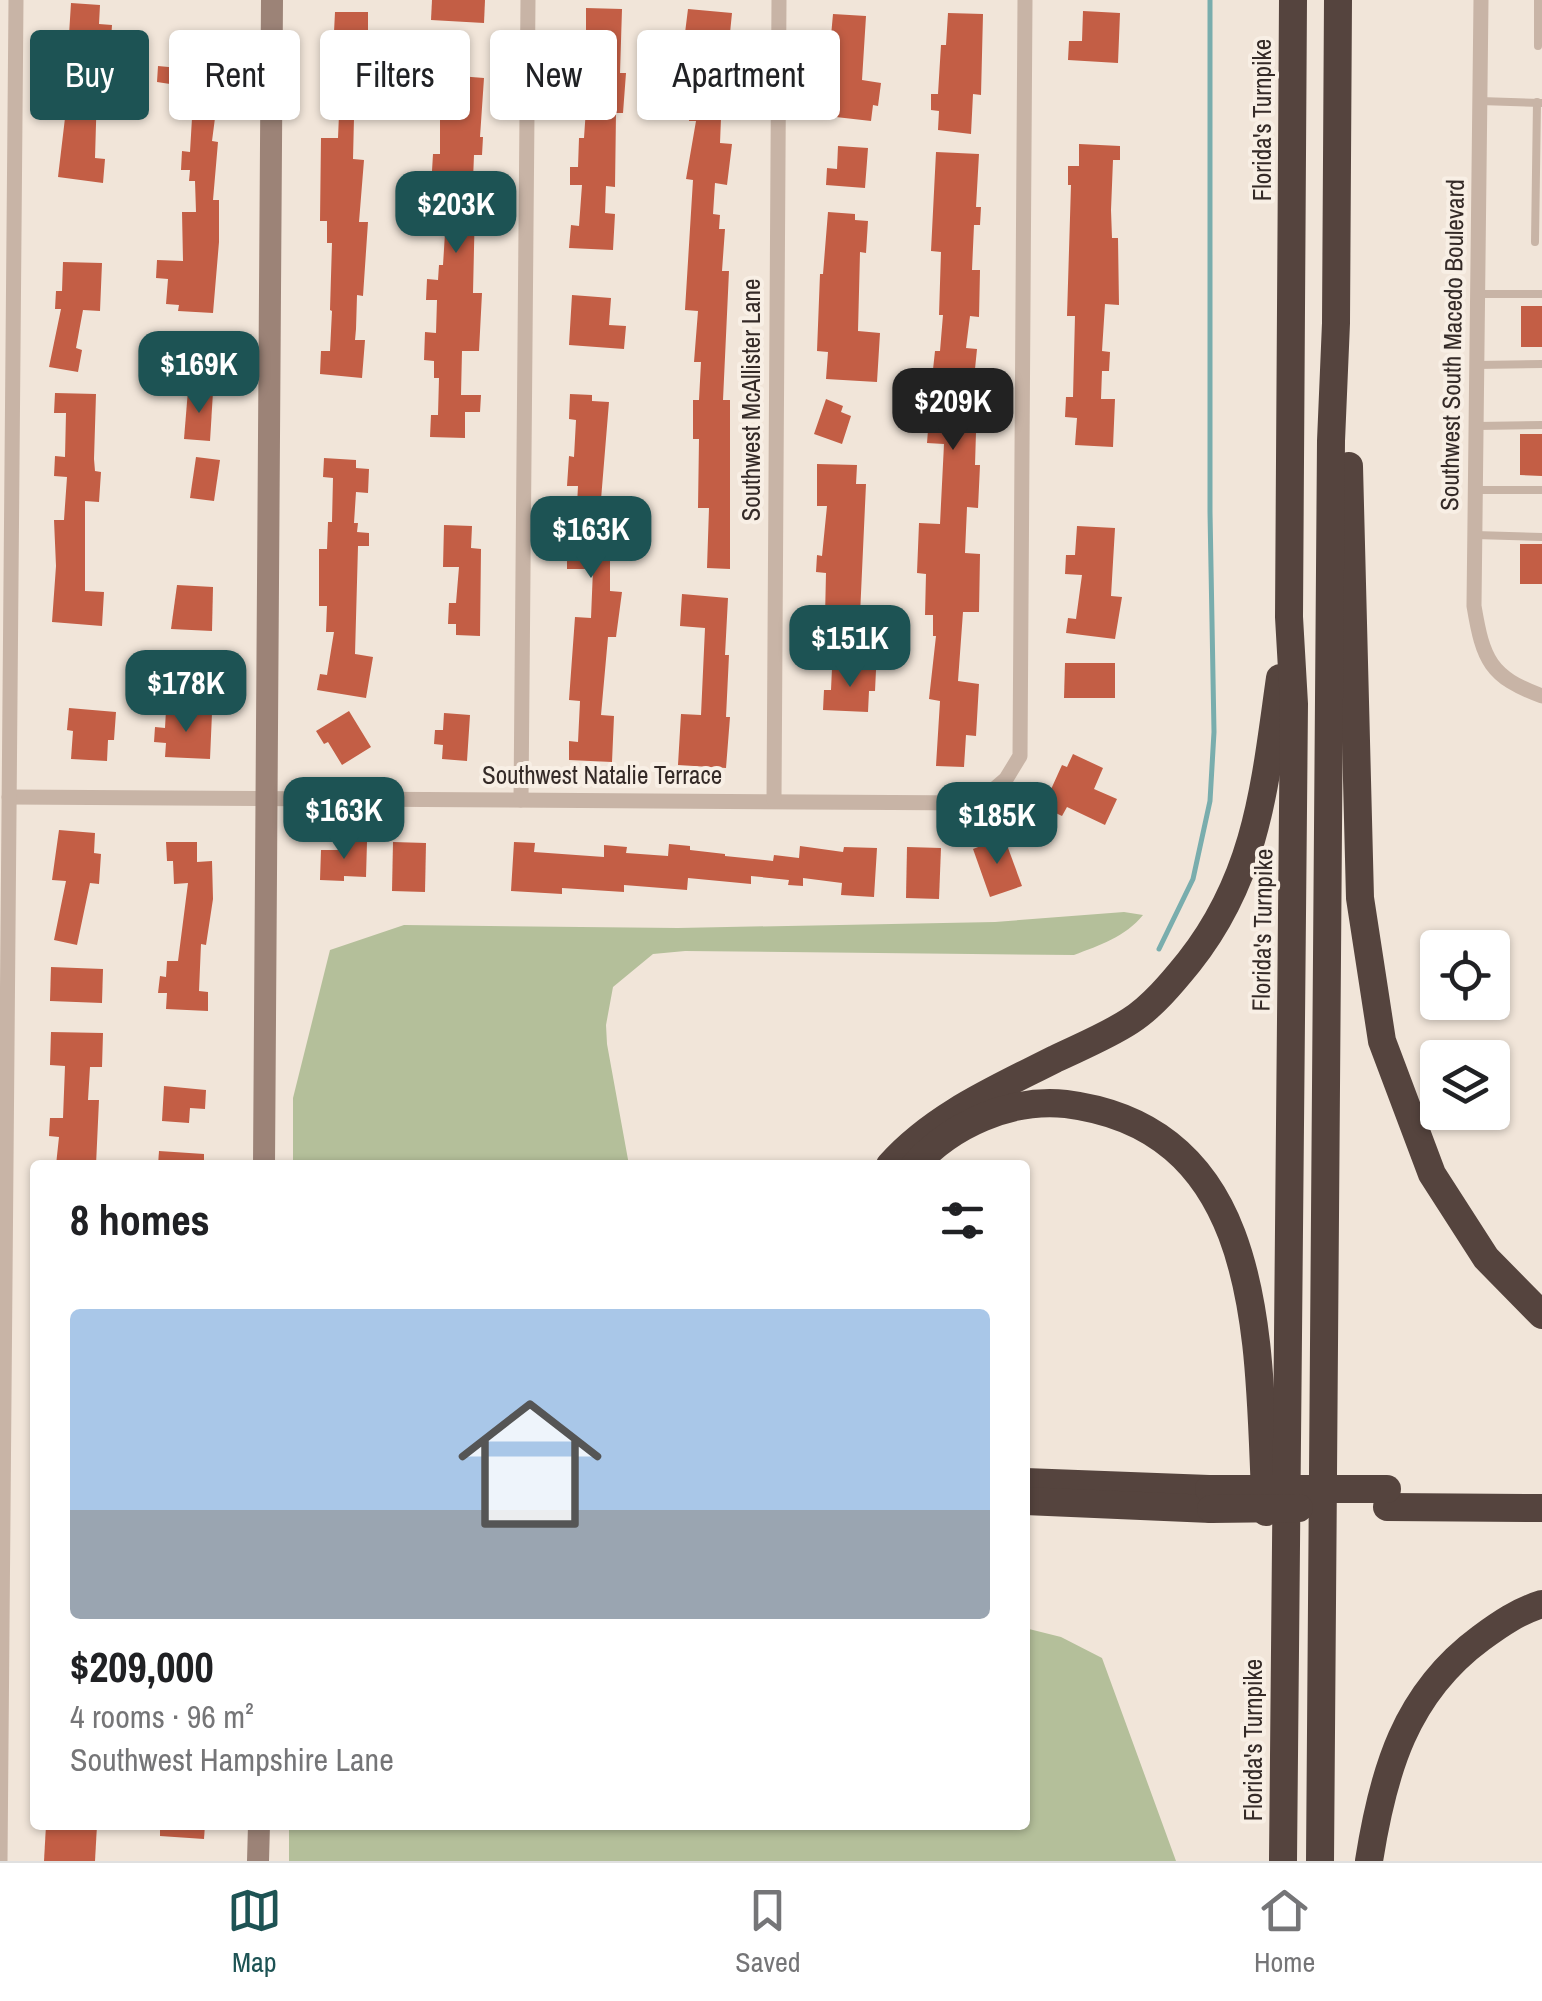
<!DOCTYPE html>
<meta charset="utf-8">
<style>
:root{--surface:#fff;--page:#f6f6f6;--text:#202124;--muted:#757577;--line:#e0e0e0;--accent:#1d5354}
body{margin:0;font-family:"Archivo Narrow",sans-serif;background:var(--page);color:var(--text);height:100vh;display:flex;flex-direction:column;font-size:38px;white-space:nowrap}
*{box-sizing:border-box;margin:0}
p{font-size:32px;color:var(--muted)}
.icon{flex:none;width:55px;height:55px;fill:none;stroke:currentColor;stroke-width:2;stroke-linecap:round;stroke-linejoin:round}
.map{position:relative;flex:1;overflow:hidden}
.sheet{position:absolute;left:30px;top:1160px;width:1000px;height:670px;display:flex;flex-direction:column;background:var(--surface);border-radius:10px;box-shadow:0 2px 8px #0004}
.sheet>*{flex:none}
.guide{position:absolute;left:30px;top:30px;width:1000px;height:90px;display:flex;gap:20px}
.tools{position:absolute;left:1420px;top:930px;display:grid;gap:20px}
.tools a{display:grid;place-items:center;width:90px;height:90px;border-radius:10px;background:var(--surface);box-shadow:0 2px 8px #0004;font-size:50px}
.price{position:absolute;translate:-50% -85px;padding:0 22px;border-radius:20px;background:var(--accent);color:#fff;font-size:32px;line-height:65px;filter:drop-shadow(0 2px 5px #0008)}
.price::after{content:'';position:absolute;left:50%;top:60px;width:30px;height:22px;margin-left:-15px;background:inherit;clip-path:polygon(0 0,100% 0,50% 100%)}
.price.on{background:#222;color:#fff}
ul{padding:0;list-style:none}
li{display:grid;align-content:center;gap:20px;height:530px;padding:0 40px}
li+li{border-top:2px solid var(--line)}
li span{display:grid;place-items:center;height:310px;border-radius:10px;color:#555}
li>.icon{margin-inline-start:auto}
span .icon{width:180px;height:180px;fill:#fffc;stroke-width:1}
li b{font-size:42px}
h2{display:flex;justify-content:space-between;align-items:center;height:120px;padding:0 40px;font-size:42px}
.pill{padding:0 35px;border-radius:10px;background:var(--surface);box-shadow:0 2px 8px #0004;font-size:35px;line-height:90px}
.pill.on{background:var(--accent);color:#fff}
.menu{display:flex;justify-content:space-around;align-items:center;height:140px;border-top:2px solid var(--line);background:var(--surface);font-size:28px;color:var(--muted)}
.menu a{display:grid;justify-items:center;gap:5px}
.menu .on{color:var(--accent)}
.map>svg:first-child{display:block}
.green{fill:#b4bf9a}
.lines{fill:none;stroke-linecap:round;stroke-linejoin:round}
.stream{stroke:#79adad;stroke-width:5}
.building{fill:#c35e45}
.lane{stroke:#c8b4a6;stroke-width:8}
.street{stroke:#c8b4a6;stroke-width:15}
.secondary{stroke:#9c8377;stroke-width:22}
.highway{stroke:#55443e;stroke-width:28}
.highway-bridge{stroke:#55443e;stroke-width:28}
.labels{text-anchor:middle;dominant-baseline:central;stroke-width:8;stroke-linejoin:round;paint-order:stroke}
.street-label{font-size:25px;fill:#342a27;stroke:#f8efe5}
</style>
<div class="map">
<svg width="1542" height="1861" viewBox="0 0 1542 1861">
<rect width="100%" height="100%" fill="#f1e5d9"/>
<g class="green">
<path d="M1124,912L1143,915C1125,937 1100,945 1074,955L685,951L653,954L613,987L606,1025L607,1044L629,1165H293V1098L330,950L404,925L678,928L995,922Z"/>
<path d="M1025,1628L1061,1637L1102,1658L1176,1861H289V1825H1025Z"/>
</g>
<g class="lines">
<path class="stream" d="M1159,949L1193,879L1210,801L1214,732L1210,512V0"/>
</g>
<g class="building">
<path d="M432,0H485L484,23L431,20Z"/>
<path d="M71,3L100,5L99,24L112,25L110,57L98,56L95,158L105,159L103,183L58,177L65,118H55L57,35H69Z"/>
<path d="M586,8L622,9L620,73H626L623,113H616L615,187L606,186L605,213L615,214L613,250L569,248L571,225L579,226L582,185H570V167H578L579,138H584L587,94L568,93L570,69H575L576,31H586Z"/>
<path d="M688,9L732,13L730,33H725L721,75L733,76L732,93H722L720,143L732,144L727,185L715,183L713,214L720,215L719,229H725L722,271H729L723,400H730V569L707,568L709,508H698L699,439H693V400H699L701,362H694L698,311L685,310L693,180L686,179L696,121H689L691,74H698L701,35L685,33Z"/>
<path d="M1083,11L1120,13L1118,63L1068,60L1069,41H1082Z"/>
<path d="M335,12H368V32H373L372,119L354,118L353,159L364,160L359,222H368L363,296L357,295L356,329L355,340H365L362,378L320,374L321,351H330L332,311L330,310L332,243H327V221H320L321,138H338L340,91H329L331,48H326V32H334Z"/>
<path d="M948,13L983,14L981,95L973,94L971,134L938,130L939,111L931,110V94H938L941,45H946Z"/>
<path d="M833,14L866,16L862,80L881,83L878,106L873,105L871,121L827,116L835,53L822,52L823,36H831Z"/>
<path d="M158,66L221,72L212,141L218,142L213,200H219V242L213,313L178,311L179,305L166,304L168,279L156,278L157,260L183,261L182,212H196L195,181H189L190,170H181L182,151L190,152L192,118L180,117L182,96L169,95L170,84L157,82Z"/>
<path d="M446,75L484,78L480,137H483L482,155H474L472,205H475L473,293H482L479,351H462L461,395H481L480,412H465V438L430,437L431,415H438L439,378H434V361L424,360L425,332L436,333L437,300H426L427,279L438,280L439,265H443L448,185L440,184L441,172L432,171L433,154H440V114Z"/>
<path d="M1079,144L1120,146V160H1113L1111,210L1112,238H1118L1119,305L1105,304L1102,351L1110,352L1109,371H1102L1101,399H1115L1113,447L1075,445L1077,418L1065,417L1066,397H1073L1075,316H1067L1071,185H1068V166H1079Z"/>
<path d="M838,146L868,148L865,188L826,185L827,168L837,169Z"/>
<path d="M936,152L979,154L976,207H981L980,225H974L972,270H980L979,317L970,316L966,348L977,349L972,399H977L975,465H980L978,508L967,507L965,553L980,554L979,612H963L958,681L979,684L976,736L966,735L964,767L936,766L940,701L929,699L936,636H933V615H925L926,574L917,573L919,523L940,524L944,444L927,443L929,417H919L920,396L930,397L935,351H940L943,315H939L941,252L931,251Z"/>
<path d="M828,212L855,214V220L868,221L866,253L860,252L858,331L880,333L877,382L826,379L828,352L817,351L820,274H823Z"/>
<path d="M63,262L102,263L100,311L83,310L76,348L82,350L78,372L49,367L61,309H55L56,291H62Z"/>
<path d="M572,295L611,298L609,325L626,326L624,349L569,345Z"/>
<rect x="1521" y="306" width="21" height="41"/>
<path d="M188,390L213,392L210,441L184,439Z"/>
<path d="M55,393L96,394L94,459L95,471L101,472L99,502L85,501V591L104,592L102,626L52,622L56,566L54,520H64L67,477L54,476L55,456L65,457L66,413H54Z"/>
<path d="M570,394L592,395V401L609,402L599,524L610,525V591L622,592L616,637H608L601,715L614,716L612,762L569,760V741L578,742L580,701L569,700L575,617L591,618L593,569H567V524H576L578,486H567L569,456L574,457L576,420L569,419Z"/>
<path d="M826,399L843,406L841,412L851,416L842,444L814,434Z"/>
<path d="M1520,434H1542V476L1520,475Z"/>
<path d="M196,457L220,460L214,501L190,498Z"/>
<path d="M324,458L356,460V468L369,469L368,493L356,492L354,523H358L357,532L369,533V546H358L355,654L373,657L366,698L317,690L320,674L327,675L334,632H326L327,606H319V549H327L328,522H332L333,478L323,477Z"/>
<path d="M817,464L857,465L856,484H866L859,637L815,636V617H825L826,573L816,572L817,555L822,556L827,506H817Z"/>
<path d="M444,525L472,526L471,548L481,549L480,636L456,635V624H448L449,603H456L459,567H443Z"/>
<path d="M1077,526L1115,528L1111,596L1122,597L1115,639L1066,633L1068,618L1076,619L1082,575L1065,574L1066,555H1075Z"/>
<rect x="1520" y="544" width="22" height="40"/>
<path d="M177,585L213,587L212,631L171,629Z"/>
<path d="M682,594L728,598L725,655H729L726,717H730L726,768L678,765L681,714L701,715L705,628L680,626Z"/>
<path d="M1065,663H1115V698H1064Z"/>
<path d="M832,668L876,670L875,691H869L868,712L823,710L824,690H831Z"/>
<path d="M69,708L116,712L114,740H108L107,761L71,759L73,731L67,730Z"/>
<path d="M166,710L212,713L210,759L165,757L166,743L154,742L155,727L165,728Z"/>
<path d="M349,711L371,747L342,765L328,742L324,744L316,731Z"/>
<path d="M444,713L470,715L467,761L442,759L443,745L434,744L435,730H443Z"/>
<path d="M1073,754L1103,768L1094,789L1117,799L1105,825L1067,807L1062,816L1043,807L1062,765L1067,767Z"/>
<path d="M59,830L95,833L94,853L101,854L99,884L90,883L77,945L54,940L66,881L52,880Z"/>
<path d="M1004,837L1022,886L990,897L973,849Z"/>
<path d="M166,842H197V862L212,861L213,899L206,945L201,944L199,991L208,992V1011L166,1009L167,993H158L160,976L166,977L167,961H178L188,883L174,884L173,861H167Z"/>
<path d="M348,842H367L366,877L344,876V881L320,880L321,850H347Z"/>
<path d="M393,842L426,843L425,892L392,891Z"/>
<path d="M514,842L535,843L534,852L604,857V845L627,847L626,853L668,856L669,844L690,846V850L725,854V856L773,861L774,855L799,858L800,846L843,852L844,847L877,848L874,897L841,895L842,883L803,878V886L788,885L789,880L751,876V884L688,878L687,890L624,885V892L562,888V894L511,891Z"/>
<path d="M907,847L941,848L939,899L906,898Z"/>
<path d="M51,967L103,969L102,1003L50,1001Z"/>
<path d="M51,1032L103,1033L102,1067H90L88,1100H99L96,1165H56L59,1137L49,1136L50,1118H63L65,1066L50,1065Z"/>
<path d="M164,1086L206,1090L205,1109L190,1108L189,1123L162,1121Z"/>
<path d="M159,1151L204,1154V1165H158Z"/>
<path d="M46,1825H97L95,1861H44Z"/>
<path d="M160,1825H205L204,1839L160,1836Z"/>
</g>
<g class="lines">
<g class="lane">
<path d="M1538,46V0"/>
<path d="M1480,101L1541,103"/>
<path d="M1535,242L1537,102"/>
<path d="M1478,294H1542"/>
<path d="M1477,365L1542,364"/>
<path d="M1477,426L1542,425"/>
<path d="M1477,490H1542"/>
<path d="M1475,535L1542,537"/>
</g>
<g class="street">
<path d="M1481,0L1474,606C1483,660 1490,677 1542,696"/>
<path d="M9,797L978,803L1006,779L1020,756L1025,0"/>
<path d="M521,800L528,0"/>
<path d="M774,800L779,0"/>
<path d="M0,1861L16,0"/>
</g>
<g class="secondary">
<path d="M264,1165L272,0"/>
<path d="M258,1861L259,1825"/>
</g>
<g class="highway">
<path d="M1349,466L1360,898L1382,1041L1432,1174L1486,1258L1542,1315"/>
<path d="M890,1165C935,1115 996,1089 1055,1059C1080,1047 1107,1036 1130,1021C1152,1007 1172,983 1189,962C1258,875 1265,783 1280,678"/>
<path d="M915,1165C951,1125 1010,1098 1066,1104C1272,1130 1257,1354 1266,1512"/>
<path d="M1025,1482L1209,1489"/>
<path d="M1025,1501L1211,1509"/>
<path d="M1387,1507L1542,1508"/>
<path d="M1283,1861L1294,704L1289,617L1293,0"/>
<path d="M1320,1861L1331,441L1336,323L1338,0"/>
<path d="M1369,1861C1383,1772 1405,1694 1481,1638C1500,1624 1519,1611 1542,1604"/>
</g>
<g class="highway-bridge">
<path d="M1209,1489H1387"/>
<path d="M1211,1509L1299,1508"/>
</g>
</g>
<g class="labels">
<g class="street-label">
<text transform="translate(1262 120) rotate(-90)">Florida's Turnpike</text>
<text transform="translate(1452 345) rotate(-89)">Southwest South Macedo Boulevard</text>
<text transform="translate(751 400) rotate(-90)">Southwest McAllister Lane</text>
<text x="602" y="775">Southwest Natalie Terrace</text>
<text transform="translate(1262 930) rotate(-89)">Florida's Turnpike</text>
<text transform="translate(1253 1740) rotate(-90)">Florida's Turnpike</text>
</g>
</g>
</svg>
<div class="tools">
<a><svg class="icon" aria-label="locate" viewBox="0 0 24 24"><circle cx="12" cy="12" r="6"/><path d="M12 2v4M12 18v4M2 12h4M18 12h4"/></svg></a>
<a><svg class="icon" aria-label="layers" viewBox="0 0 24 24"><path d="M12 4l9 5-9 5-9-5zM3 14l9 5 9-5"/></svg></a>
</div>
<b class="price" style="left:456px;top:256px">$203K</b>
<b class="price" style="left:199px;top:416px">$169K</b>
<b class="price on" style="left:953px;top:453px">$209K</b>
<b class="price" style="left:591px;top:581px">$163K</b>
<b class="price" style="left:850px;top:690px">$151K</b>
<b class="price" style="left:186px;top:735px">$178K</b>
<b class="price" style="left:344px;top:862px">$163K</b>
<b class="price" style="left:997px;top:867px">$185K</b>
<div class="guide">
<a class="pill on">Buy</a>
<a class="pill">Rent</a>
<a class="pill">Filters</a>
<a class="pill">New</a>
<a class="pill">Apartment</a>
</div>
<section class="sheet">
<h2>8 homes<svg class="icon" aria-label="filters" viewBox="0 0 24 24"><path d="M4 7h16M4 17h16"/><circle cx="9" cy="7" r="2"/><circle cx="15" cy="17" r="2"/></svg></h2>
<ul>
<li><span style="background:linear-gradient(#a9c7e8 65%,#9aa5b1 0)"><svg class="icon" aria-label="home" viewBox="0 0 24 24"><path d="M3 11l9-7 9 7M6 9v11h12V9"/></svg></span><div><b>$209,000</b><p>4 rooms · 96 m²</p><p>Southwest Hampshire Lane</p></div></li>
</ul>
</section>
</div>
<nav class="menu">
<a class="on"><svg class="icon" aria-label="map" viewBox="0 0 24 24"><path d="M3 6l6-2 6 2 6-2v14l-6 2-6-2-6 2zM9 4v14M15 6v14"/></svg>Map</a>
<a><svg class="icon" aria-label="saved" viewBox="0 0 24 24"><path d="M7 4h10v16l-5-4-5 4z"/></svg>Saved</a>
<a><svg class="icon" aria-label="home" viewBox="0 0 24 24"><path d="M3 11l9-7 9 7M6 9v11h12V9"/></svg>Home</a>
</nav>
